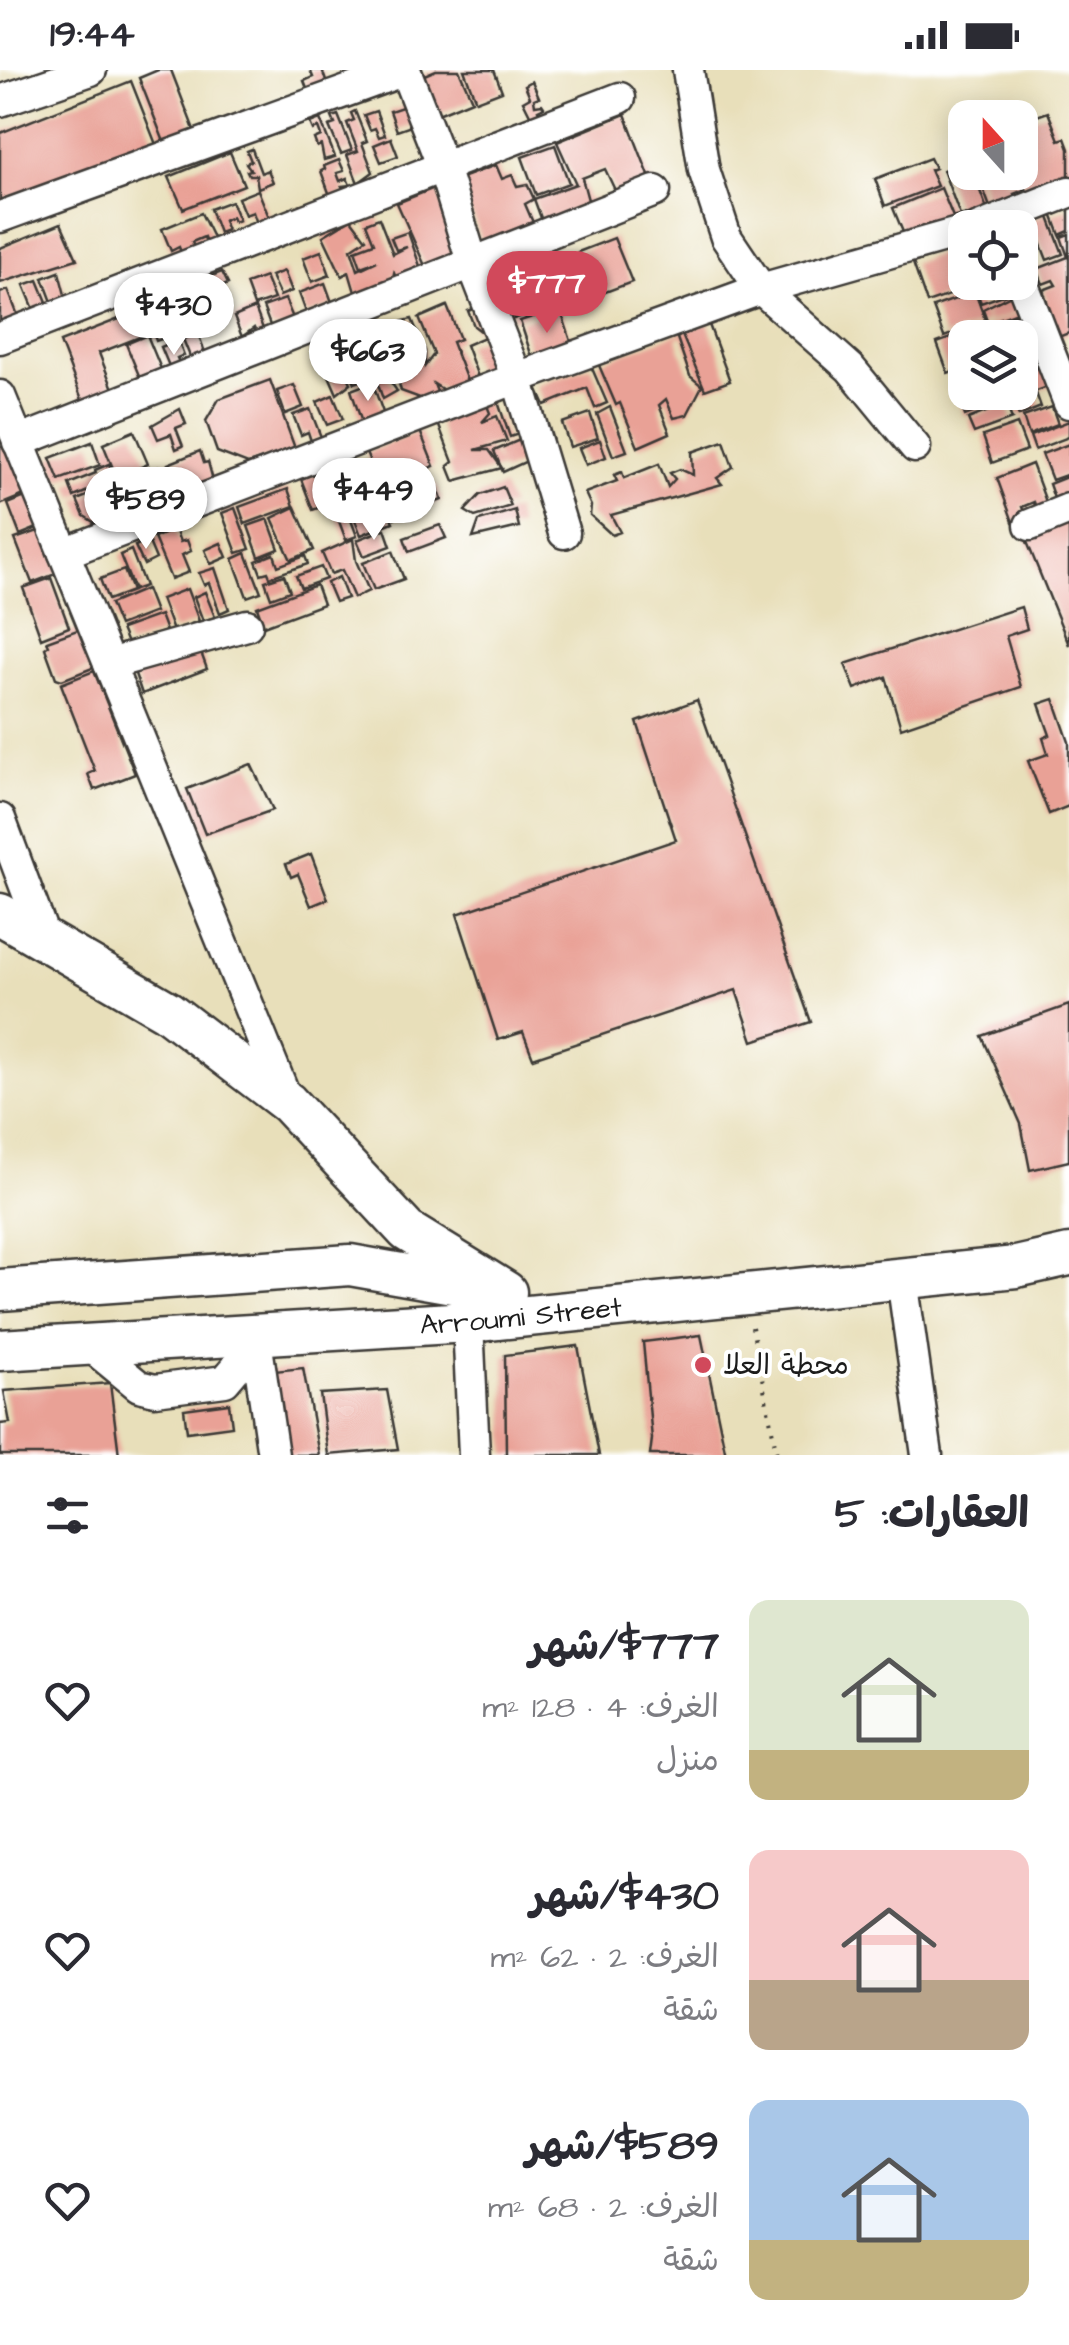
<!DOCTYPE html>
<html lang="ar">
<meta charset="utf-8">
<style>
:root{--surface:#fff;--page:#f7f7f7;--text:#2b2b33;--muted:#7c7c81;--accent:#d1495b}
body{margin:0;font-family:"Architects Daughter","Playpen Sans Arabic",sans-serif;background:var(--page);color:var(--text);direction:rtl;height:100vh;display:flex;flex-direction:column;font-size:38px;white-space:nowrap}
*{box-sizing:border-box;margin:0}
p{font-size:32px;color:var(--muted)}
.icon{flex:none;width:55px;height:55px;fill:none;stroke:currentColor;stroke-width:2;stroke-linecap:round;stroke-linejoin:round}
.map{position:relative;height:1385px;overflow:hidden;direction:ltr}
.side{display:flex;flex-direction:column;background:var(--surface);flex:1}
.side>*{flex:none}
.needle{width:65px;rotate:339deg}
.tools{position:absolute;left:948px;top:30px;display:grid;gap:20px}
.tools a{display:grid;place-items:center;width:90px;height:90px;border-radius:20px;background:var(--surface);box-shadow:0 5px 25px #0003;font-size:50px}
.price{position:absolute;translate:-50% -85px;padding:0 22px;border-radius:35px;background:#fff;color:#222;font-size:32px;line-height:65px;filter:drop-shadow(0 2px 5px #0008)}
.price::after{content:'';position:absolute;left:50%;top:60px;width:30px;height:22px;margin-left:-15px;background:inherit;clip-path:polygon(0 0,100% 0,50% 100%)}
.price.current{background:var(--accent);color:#fff}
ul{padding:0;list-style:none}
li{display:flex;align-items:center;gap:30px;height:250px;padding:0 40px}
li span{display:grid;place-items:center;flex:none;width:280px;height:200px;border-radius:20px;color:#555}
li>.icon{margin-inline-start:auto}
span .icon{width:120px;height:120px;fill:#fffc;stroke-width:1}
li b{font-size:42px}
h2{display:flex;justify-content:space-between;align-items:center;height:120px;padding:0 40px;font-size:42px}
.status{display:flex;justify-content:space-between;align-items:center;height:70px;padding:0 50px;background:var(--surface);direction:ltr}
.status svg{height:28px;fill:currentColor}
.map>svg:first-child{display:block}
.building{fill:#e9a196}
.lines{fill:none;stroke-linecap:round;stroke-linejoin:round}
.minor-casing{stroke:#3b3934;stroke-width:35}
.major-casing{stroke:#3b3934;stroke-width:45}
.path{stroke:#3b3934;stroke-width:4;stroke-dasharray:2.5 8;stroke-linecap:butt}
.minor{stroke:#fff;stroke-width:30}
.major{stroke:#fff;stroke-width:40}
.poi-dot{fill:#d1495b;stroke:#fff;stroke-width:4}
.labels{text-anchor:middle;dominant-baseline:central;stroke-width:8;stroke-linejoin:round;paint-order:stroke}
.street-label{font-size:28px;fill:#1c1c1c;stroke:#fff}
.poi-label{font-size:28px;fill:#1c1c1c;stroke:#fff;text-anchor:start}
</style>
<div class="status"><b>19:44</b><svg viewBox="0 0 49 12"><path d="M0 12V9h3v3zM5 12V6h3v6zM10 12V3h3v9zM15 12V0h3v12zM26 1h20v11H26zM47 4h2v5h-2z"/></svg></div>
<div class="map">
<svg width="1069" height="1385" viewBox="0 0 1069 1385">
<rect width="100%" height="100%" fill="#fff"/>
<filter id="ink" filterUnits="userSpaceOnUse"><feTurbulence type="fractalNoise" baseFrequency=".01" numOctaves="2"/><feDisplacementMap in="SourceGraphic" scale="20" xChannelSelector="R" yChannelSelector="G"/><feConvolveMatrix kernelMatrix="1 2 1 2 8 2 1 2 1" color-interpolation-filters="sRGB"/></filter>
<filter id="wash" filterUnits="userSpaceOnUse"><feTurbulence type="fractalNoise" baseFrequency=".0048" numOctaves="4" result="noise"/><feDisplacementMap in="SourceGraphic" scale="40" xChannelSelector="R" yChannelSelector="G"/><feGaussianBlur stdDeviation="2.25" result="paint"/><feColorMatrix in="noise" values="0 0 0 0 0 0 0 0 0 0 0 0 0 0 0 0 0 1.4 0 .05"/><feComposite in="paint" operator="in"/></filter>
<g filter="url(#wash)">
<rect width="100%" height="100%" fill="#e8dfba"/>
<g id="blocks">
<g class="building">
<path d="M158,0H171L196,65L166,77L139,8Z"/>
<path d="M310,0H322L327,14L311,29L304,11L313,7Z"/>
<path d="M436,0H459L472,30L438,44L422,6Z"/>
<path d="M464,0H494L502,21L476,31Z"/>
<path d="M131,11L157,77L0,132V63Z"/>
<path d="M532,11L539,27L534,29L535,35L542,34L544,37L538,40L542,47L533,51L523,31L530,27L525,15Z"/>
<path d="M411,34L417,54L397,61L390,41Z"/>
<path d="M355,41L367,71L362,73L373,102L358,113L347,85L358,81L347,53L354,50L351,43Z"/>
<path d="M376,41L385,65L379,67L375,58L370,60L364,45Z"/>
<path d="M1048,42L1059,70L1065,68L1069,79V108L1028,124L1020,103L1008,108L1006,102H1020V52Z"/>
<path d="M625,44L655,121L622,135L605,99L582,108L588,130L599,128L545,159L534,129L576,114L557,72Z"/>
<path d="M338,45L352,80L341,84L329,56L335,54L332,47Z"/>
<path d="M320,49L335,87L324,90L321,75L317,77L314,69L321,66L318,58L313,60L310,53Z"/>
<path d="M391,68L398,86L381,92L374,75Z"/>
<path d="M555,75L569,113L536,125L522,87Z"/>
<path d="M252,79L261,103L268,100L273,112L258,118L256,105H249L247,101L251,100L246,93L251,91L247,81Z"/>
<path d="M230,82L244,115L183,139L169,107Z"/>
<path d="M930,88L935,98L930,100L937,116L885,136L875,109Z"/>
<path d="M339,90L344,101L337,103L340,111L347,108L350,115L342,116L346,122L332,131L321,101L325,99L324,96Z"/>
<path d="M965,92V102H973L988,142L962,151L943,100Z"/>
<path d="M496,95L502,109L512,105L517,116L527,114L534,129L525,134L538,164L486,184L474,149L453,111Z"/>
<path d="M977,102H1002L1006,112L1019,106L1024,120L1014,124L1017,131L991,140Z"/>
<path d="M437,117L461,199L430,207L397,133Z"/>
<path d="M941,118L955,152L905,167L893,138Z"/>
<path d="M258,120L273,157L260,162L253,142L245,145L238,128Z"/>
<path d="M231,131L239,150L234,152L232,147L223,151L227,160L219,163L210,139Z"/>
<path d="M1069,138V161L1060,165L1052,144Z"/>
<path d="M1047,142L1063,184L1047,190L1038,167L1020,174V158Z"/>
<path d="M201,143L218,178L209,181L204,167L192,172L197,187L185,192L179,177L171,181L162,159Z"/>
<path d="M379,148L393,184L407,177L396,180L391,168L408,162L426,213L402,222L394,203L388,228L360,239L349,202L342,206L323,166L351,149L366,169L351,179L358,200L377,191L361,197L355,180L374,173L366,153Z"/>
<path d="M61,153L77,189L0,213V178Z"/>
<path d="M1069,164V263L1056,268L1042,234L1047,231L1043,220L1056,215L1053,210L1043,214L1037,199L1068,187L1061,167Z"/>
<path d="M614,168L632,212L595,226L578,182Z"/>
<path d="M950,180L964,220L927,233L913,193Z"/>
<path d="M321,181L330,205L312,212L303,188Z"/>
<path d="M284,201L292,221L280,226L271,206Z"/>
<path d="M59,202L69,240L57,245L43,208Z"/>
<path d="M222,202L228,214L207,223L201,210Z"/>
<path d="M536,202L543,221L509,235L502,215Z"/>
<path d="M573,204L581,227L557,236L549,213Z"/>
<path d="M265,207L274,229L254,236L246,214Z"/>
<path d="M38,210L52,244H36L24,215Z"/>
<path d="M979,212H1012L1015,221L981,233L974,214Z"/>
<path d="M325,213L333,235L307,245L299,223Z"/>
<path d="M8,220L22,256L0,258V223Z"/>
<path d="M1019,221L1026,239L988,253L983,239Z"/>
<path d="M975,222L986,252L944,267L933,237Z"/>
<path d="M543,225L548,237L514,249L510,237Z"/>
<path d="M215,227L222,244L206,250L199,233Z"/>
<path d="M285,229L298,260L271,258L263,237Z"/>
<path d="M157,232L170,266L156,271L144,237Z"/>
<path d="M447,236L460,269L452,272L469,316L450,324L434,314L439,327L428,331L401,321L389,276L395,274L387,255L412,249L425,281V296L434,284L419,248Z"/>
<path d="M255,238L265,264L258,267L254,258L242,267L234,247Z"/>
<path d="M475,238L512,299L480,312L466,275L487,266L474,256L468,241Z"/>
<path d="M560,238L574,280L534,293L520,251Z"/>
<path d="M1028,240L1043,292L1020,301V268H991L987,256Z"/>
<path d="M137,242L145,265L99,283L117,329L86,340L60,272Z"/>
<path d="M193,243L198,257L176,265L171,252Z"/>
<path d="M708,252L730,311L705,320L682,265L677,268L690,306L702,316L687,345L674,348L666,329L659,335L670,363L638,377L620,333L616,335L598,293Z"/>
<path d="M983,256L987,268H965V297L948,303L937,273Z"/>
<path d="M373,259L387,294L383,301L397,321L383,329L375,306L355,313L340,275Z"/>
<path d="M198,263L207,288L193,294L183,269Z"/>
<path d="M147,265L166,311L145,320L126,274Z"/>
<path d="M178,270L184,285L177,288L184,304L174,308L161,277Z"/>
<path d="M335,278L351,313L337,324L327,301L333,294L328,281Z"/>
<path d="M1045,295L1053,315L1012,330L1009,322H1020V304Z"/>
<path d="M591,296L607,333L595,338L587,318L545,335L536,315Z"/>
<path d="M270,310L296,381L267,392L266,388L248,394L217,382L206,351L219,329Z"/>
<path d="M372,312L385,348L363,356L351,320Z"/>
<path d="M294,315L303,337L285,344L277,321Z"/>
<path d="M984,322H1005L1008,330L965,346L960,332Z"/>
<path d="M1036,323L1041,337L1019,346L1013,332Z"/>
<path d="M333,325L343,349L327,355L317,332Z"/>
<path d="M518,325L531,360L510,367L498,332Z"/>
<path d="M484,328L490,343L482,352L497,346L507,371L475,380H489L502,398L454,411L448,396L453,392L439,356L445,343Z"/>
<path d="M1006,334L1012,349L974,363L968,349Z"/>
<path d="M610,337L627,381L613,386L597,344Z"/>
<path d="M1052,337L1058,354L1029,365L1023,347Z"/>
<path d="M180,339L186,354L176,358L183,376L176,379L171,364L158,369L152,355Z"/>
<path d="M310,339L321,367L311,371L308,362L301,365L293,345Z"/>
<path d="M590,343L598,368L570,377L562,353Z"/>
<path d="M1069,351V367L1035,380L1030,366Z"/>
<path d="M1017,354L1027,380L992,393L983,366Z"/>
<path d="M134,361L148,394L117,408L103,374Z"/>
<path d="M420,361L434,396L381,419L366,383Z"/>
<path d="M527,367L536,387L503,402L494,381Z"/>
<path d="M600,370L606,387L586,395L579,378Z"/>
<path d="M724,371L733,397L717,408L722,414L611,445L620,462L612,465L590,445L591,436L585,423L617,411L614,405L622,402L624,408L659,394L668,417L675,409L670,403L680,399L693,405L692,382Z"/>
<path d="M13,372L34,421L0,435V377Z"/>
<path d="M92,372L100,395L59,410L50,388Z"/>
<path d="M1069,374V404L1052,410L1042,384Z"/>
<path d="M200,381L204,393L208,392L215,418L182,431L168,394Z"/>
<path d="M350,390L362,421L313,440L301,409Z"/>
<path d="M109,394L116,409L74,427L69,414L96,403L95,400Z"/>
<path d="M1032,394L1049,440L1038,444L1034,432L1022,437L1026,447L1013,452L997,408Z"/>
<path d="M158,397L173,432L130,449L116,414Z"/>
<path d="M1069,406V436L1058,440L1049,414Z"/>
<path d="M424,408L437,416L442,430L395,448L390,434V415Z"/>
<path d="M114,415L128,448L103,458L84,446L77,430Z"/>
<path d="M503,417L511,436L475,447L465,441L480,425Z"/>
<path d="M288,419L294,436L245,454L239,437Z"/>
<path d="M380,419L393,452L361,465L348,433Z"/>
<path d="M35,423L47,454L20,465L8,434Z"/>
<path d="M345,434L357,466L346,470L334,438Z"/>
<path d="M295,437L314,480L291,490L272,448Z"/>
<path d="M235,438L250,479L237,483L222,443Z"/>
<path d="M515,440L519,457L473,468L479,451Z"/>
<path d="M1069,441V575L1023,462Z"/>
<path d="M268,449L279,479L259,487L248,456Z"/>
<path d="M440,455L446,468L409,482L404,468Z"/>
<path d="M50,457L66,500L32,513L15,469Z"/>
<path d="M175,459L180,472L187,470L191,481L182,485L189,502L171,509L154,468Z"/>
<path d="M385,459L391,476L364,486L357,470Z"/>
<path d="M353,469L356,491L369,521L354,528L342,500L331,504L322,483Z"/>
<path d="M148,470L156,489L144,495L135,476Z"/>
<path d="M221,473L227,487L211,494L205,480Z"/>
<path d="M131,480L145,516L134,520L120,485Z"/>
<path d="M393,481L404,509L374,520L363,493Z"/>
<path d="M246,483L261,522L247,527L233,489Z"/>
<path d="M274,484L278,496L305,486L308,494L270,507L268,502L261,504L256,491Z"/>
<path d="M321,497L326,509L301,518L296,506Z"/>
<path d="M215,498L229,539L220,543L209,513L204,515L199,503Z"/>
<path d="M124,500L132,521L108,530L100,509Z"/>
<path d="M284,505L290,521L271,528L265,511Z"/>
<path d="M339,507L347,528L335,532L327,513Z"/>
<path d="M51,508L69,557L41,568L23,518Z"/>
<path d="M316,515L323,534L264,556L257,537Z"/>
<path d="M146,519L155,542L119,556L110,534Z"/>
<path d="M187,519L199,551L173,561L161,529Z"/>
<path d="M205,522L215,547L203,551L194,527Z"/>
<path d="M1021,537L1027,559L1006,566L1021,617L901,658L886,607L855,619L845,594Z"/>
<path d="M160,545L166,561L128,576L121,559Z"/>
<path d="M80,559L95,597L62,610L56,608L45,578L49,575L47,571Z"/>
<path d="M199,577L207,599L142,624L134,601Z"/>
<path d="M94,601L135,704L94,720L88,704L95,701L61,614Z"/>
<path d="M1054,629L1069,672V736L1049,744L1028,691L1048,684L1043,668L1050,665L1039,634Z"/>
<path d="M697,630L811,952L753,971L736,920L533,988L523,962L498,970L457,844L676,770L637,652Z"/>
<path d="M251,694L273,740L205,764L187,719Z"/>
<path d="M311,784L328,829L311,836L298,804L291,807L286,794Z"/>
<path d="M1069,935V1091L1030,1100L1021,1054L982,966Z"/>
<path d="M701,1265L726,1385H650L652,1369L643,1272Z"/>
<path d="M578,1276L599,1385H506L505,1285Z"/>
<path d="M303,1298L319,1385H277L264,1302Z"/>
<path d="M110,1313L119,1385H0V1354L10,1353L4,1321Z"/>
<path d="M387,1320L398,1379L328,1385L320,1324Z"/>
<path d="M229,1333L232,1356L187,1362L184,1339Z"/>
</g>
</g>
</g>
<g filter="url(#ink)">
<use href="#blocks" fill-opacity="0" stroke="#3b3934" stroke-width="2.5"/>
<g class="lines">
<g class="minor-casing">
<g id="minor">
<path d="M405,0L443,97L473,195L517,308L564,463"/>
<path d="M688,0L704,100L726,167L761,219L850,298L915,377"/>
<path d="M0,31L91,0"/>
<path d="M0,147L405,0"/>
<path d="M979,158L1069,122"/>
<path d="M1020,207L1069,333"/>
<path d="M0,268L620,28"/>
<path d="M0,326L288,1033"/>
<path d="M18,372L655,121"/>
<path d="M1030,455L1069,439"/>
<path d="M64,483L517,308L761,219L965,161"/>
<path d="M109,594L247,555"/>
<path d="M0,749L46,872"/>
<path d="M902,1209L927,1385"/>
<path d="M468,1252L474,1385"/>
<path d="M255,1263L273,1385"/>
<path d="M88,1274L139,1316L155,1320L225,1311L236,1298L255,1263"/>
</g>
</g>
<g class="major-casing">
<g id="major">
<path d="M0,844L167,941L288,1033L407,1161L506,1222"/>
<path d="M0,1220L350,1195L487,1219"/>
<path id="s1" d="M0,1280L468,1252L1016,1197L1069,1185"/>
</g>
</g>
<path class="path" d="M752,1257L777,1385"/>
<use href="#minor" class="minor"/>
<use href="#major" class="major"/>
</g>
</g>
<circle class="poi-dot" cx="703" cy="1295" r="10"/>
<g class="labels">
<g class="street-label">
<text stroke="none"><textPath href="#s1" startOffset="522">Arroumi Street</textPath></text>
</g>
<g class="poi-label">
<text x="723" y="1295">محطة العلا</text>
</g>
</g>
</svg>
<div class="tools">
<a><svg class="needle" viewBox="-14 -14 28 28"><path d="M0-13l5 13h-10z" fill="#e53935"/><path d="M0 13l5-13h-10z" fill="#7c7c81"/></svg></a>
<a><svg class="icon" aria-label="locate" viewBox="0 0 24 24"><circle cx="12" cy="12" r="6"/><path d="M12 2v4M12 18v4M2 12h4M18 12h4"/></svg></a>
<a><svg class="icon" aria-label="layers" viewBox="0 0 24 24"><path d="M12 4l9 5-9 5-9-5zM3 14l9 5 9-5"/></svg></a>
</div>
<b class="price current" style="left:547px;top:266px">$777</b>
<b class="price" style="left:174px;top:288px">$430</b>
<b class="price" style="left:368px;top:334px">$663</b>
<b class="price" style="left:374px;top:473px">$449</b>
<b class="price" style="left:146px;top:482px">$589</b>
</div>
<section class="side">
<h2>العقارات: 5<svg class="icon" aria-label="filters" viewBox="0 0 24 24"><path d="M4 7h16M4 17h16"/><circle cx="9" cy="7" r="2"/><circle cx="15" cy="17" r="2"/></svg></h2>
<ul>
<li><span style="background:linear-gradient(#dfe7d0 75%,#c2b280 0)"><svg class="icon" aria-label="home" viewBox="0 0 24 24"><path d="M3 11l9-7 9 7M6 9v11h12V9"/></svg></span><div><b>$777/شهر</b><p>الغرف: 4 · 128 m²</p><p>منزل</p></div><svg class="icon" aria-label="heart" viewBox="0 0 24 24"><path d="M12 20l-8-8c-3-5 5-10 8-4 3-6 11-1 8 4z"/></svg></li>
<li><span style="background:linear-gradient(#f6c9c9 65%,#b9a48a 0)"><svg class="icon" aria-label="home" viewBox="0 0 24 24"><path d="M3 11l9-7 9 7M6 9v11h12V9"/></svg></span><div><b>$430/شهر</b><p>الغرف: 2 · 62 m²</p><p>شقة</p></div><svg class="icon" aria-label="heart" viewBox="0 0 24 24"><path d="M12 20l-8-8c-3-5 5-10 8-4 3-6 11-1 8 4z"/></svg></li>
<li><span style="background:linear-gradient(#a9c7e8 70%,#c2b280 0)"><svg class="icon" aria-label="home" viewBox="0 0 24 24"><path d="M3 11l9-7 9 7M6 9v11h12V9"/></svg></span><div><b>$589/شهر</b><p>الغرف: 2 · 68 m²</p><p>شقة</p></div><svg class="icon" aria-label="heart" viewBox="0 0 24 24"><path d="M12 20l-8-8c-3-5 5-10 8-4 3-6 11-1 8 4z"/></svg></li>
</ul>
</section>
